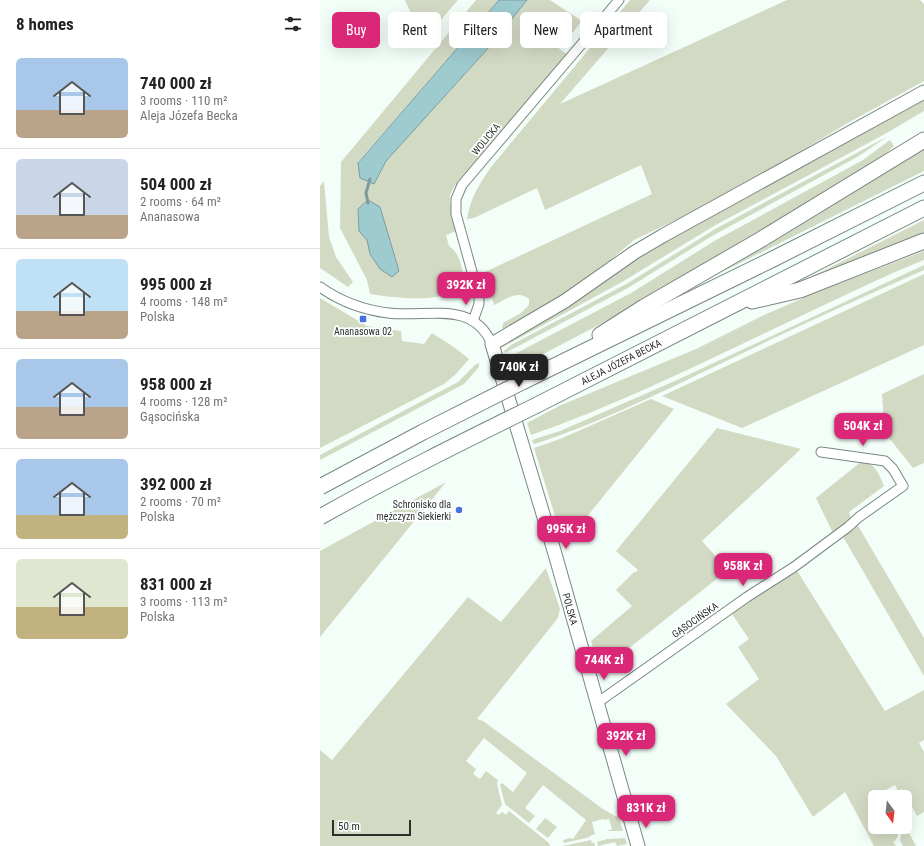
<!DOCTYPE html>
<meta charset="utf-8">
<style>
:root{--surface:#fff;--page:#f6f6f6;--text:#222;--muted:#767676;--line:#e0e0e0;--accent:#db2777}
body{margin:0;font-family:"Roboto Condensed",sans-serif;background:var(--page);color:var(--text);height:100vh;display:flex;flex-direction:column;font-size:15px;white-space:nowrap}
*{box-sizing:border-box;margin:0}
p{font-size:13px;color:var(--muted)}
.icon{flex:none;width:22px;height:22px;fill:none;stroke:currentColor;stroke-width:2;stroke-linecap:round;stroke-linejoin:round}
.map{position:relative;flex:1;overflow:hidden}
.panel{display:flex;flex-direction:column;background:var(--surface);width:320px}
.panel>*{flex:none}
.banner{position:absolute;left:12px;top:12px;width:380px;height:36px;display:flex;gap:8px}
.needle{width:26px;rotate:165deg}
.tools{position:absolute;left:548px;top:790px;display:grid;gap:8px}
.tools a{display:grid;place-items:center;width:44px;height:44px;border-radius:6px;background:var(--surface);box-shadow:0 4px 16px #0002;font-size:20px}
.scale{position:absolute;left:12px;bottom:10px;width:79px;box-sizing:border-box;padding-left:4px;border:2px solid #29302c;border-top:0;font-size:11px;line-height:14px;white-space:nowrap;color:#29302c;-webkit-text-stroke:3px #fff;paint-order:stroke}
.price{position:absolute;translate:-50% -34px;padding:0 9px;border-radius:8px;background:var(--accent);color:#fff;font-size:13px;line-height:26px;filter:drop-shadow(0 1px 2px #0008)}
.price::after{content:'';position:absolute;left:50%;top:24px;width:12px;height:9px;margin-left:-6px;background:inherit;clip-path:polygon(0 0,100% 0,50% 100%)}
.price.on{background:#222;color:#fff}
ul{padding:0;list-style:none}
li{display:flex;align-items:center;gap:12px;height:100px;padding:0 16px}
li+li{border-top:1px solid var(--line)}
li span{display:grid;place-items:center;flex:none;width:112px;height:80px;border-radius:6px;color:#555}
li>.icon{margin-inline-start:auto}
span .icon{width:48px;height:48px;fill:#fffc;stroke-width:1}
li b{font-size:17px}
h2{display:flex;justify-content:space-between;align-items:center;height:48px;padding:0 16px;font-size:17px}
.pill{padding:0 14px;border-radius:6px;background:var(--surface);box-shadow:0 4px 16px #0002;font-size:14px;line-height:36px}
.pill.on{background:var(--accent);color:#fff}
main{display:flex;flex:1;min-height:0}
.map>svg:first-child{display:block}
.green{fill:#d3dac4}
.water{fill:#9ecbd0;stroke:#7b9c9f}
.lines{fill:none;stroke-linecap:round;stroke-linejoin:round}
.stream{stroke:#7b9c9f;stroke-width:3}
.street-casing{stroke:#788880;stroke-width:11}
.secondary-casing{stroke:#788880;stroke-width:15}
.primary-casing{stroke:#788880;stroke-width:17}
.street{stroke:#fff;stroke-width:9}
.secondary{stroke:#fff;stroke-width:13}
.primary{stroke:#fff;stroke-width:15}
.primary-bridge-casing{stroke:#788880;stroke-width:17;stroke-linecap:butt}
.primary-bridge{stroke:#fff;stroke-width:15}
.poi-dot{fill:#4771e3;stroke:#fff;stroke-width:1.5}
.labels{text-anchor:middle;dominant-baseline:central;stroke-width:3.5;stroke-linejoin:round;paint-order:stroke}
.street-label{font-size:10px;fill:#29302c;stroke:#fff}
.poi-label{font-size:10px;fill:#29302c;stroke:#fff}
</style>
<main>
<section class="panel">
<h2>8 homes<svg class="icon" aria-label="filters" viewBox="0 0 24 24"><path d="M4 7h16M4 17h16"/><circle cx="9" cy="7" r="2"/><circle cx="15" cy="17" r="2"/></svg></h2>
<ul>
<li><span style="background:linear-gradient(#a9c7e8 65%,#b9a48a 0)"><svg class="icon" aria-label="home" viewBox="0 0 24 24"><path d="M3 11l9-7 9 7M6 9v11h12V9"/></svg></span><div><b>740 000 zł</b><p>3 rooms · 110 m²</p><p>Aleja Józefa Becka</p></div></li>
<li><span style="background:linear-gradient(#c9d6e8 70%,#b9a48a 0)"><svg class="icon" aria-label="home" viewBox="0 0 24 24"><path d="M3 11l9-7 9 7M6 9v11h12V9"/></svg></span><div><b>504 000 zł</b><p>2 rooms · 64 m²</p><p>Ananasowa</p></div></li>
<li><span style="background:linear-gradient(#bfe0f5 65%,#b9a48a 0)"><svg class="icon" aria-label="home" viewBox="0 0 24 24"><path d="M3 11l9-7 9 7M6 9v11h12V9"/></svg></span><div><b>995 000 zł</b><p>4 rooms · 148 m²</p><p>Polska</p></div></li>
<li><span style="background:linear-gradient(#a9c7e8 60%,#b9a48a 0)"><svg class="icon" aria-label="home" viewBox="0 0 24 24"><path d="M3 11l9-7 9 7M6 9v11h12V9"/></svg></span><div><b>958 000 zł</b><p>4 rooms · 128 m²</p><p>Gąsocińska</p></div></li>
<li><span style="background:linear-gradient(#a9c7e8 70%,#c2b280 0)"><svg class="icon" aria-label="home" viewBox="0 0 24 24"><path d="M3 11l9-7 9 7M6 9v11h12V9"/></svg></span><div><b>392 000 zł</b><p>2 rooms · 70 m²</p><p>Polska</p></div></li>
<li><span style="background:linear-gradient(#dfe7d0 60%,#c2b280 0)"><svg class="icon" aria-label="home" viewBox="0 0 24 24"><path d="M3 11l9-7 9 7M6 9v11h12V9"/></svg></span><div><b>831 000 zł</b><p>3 rooms · 113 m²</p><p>Polska</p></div></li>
</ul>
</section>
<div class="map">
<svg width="604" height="846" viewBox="0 0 604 846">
<rect width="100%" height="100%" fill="#f4fef9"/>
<g class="green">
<path d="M85,0H138L103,41Z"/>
<path d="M156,0H179L38,162L54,184L66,161L171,45L207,0H230L262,21L239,49L247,54L134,187L130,195V203L136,231L126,235L129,246C138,252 140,260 142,269C151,310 71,297 50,294L47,280L20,228L21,162Z"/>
<path d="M310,0H330L240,104L467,0H600L604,4V81L526,124L414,192L314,240L273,275L242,296L185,330L182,328L183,323L201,313L209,305V299C198,289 185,300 174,305L165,272L332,194L321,165L225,210L217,188L154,218L147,219C151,196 159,185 171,167Z"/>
<path d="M604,97V111L565,134L394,226L302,282L181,348L183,344L313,259Z"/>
<path d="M568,136L539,156L392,236L308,288L185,353L184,351L191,345L308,283L397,228Z"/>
<path d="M570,140L574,146L561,158L449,227L398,256L309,309L191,371L187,358L311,293L396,240L543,160Z"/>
<path d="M604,149V171L404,271Z"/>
<path d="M4,181L9,237L16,257L33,282L28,287L0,268V186Z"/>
<path d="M604,220V233L516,269L489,278Z"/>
<path d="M604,251V260C569,274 536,290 502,306C406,351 310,401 211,435L207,423L239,406L376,349L444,315L495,293Z"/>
<path d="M604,265V270C535,300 466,332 398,365C338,394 278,423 215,444L213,443L212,440L240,431L357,380Z"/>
<path d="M604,274V345L422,428L342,396Z"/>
<path d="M0,298L47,326L81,331L82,341L104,344L112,333L135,348L149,359L136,374L124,384L0,448Z"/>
<path d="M159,363V367L144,384L0,460V455L138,382L155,365Z"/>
<path d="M604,374V463L593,468L565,433L562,394Z"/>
<path d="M331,399L354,409L244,545L214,448L240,439Z"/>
<path d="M397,428L481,449L382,541L408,570L280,671L271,641L312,606L296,590L314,572H316L318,570L296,551Z"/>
<path d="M542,461C556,464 559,474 564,486L529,512L531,518L513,533L496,498Z"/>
<path d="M126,482L118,492L0,637V551Z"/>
<path d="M537,524L604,638V676L522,535Z"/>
<path d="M226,568L240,609L238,618L157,719L163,721L283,809L295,816H298L303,831H287L292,829L289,819L284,820L283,819L272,822L275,834L270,836V837L244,843L243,840L250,838L253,839L266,820L223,785L205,808L215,816L209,823L185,804L180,785L182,783L193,792L207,773L164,738L146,761L156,769L153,774L160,779L166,771L178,780L177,784L182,805L176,813L179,815L182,812L186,815L189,811L229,843L230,846H0V750L12,760L148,597L181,622Z"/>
<path d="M476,569L565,711L604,690V740L599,743L604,752V812L597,816L582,789L578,791L575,785L553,797L555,801V827H581L576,840L573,842L576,846H554L525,792L493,817L456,756L406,704L439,679L418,647L429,639L412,614Z"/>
<path d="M225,818L237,827L228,838L216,829Z"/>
<path d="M587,829L596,846H583L580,840L582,831Z"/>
<path d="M305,838L307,844L297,846L295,842L278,846L277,842L287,839Z"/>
<path d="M271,840L272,843L274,842L275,846H242Z"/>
</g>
<g class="water">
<path d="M179,0H207L171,45L66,161L54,184L40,178L38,163Z"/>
<path d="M48,200L60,207L79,271L72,277L60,269L50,254L47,240L39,231L38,209Z"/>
</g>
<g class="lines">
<path class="stream" d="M48,203L46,193L50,179"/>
<g class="street-casing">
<g id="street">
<path d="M0,287C20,301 44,310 68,313C107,318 152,299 172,344"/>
<path d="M153,321L159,304V297L136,214V199L142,185L299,0"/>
<path d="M277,703L427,597L474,567L528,527L539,517L583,486L573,469L565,461L501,452"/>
</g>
</g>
<g class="secondary-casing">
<path id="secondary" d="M318,846L235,554L172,344L245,301L315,252L344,235L604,92"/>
</g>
<g class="primary-casing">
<g id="primary">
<path d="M432,301L480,290L604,241"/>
<path d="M280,335L324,307L440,240L604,140"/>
<path d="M204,381L451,260L604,183"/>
<path d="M217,405L604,208"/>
</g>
</g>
<use href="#street" class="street"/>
<use href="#secondary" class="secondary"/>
<use href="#primary" class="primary"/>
<g class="primary-bridge-casing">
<g id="primary-bridge">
<path d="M0,487L103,432L204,381"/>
<path d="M0,517C71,477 144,441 217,405"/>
</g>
</g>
<use href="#primary-bridge" class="primary-bridge"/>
</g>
<g class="poi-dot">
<rect x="39" y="315" width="8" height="8" rx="2"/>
<circle cx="139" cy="510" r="4"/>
</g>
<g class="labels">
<g class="street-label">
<text transform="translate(166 139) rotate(-50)">WOLICKA</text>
<text transform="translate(301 362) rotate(-27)">ALEJA JÓZEFA BECKA</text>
<text transform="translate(250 609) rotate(74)">POLSKA</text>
<text transform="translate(375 620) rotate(-35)">GĄSOCIŃSKA</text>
</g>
<g class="poi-label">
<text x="43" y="331">Ananasowa 02</text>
<text x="131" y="504" text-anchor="end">Schronisko dla<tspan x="131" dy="12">mężczyzn Siekierki</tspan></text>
</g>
</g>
</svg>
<div class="tools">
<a><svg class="needle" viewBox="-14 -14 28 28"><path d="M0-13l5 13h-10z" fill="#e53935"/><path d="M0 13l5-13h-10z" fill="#767676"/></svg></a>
</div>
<div class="scale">50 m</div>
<b class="price" style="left:146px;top:306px">392K zł</b>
<b class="price on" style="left:199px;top:388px">740K zł</b>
<b class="price" style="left:543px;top:447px">504K zł</b>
<b class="price" style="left:246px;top:550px">995K zł</b>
<b class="price" style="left:423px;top:587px">958K zł</b>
<b class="price" style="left:284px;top:681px">744K zł</b>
<b class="price" style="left:306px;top:757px">392K zł</b>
<b class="price" style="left:326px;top:829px">831K zł</b>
<div class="banner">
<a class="pill on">Buy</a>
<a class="pill">Rent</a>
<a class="pill">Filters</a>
<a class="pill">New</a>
<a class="pill">Apartment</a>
</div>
</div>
</main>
